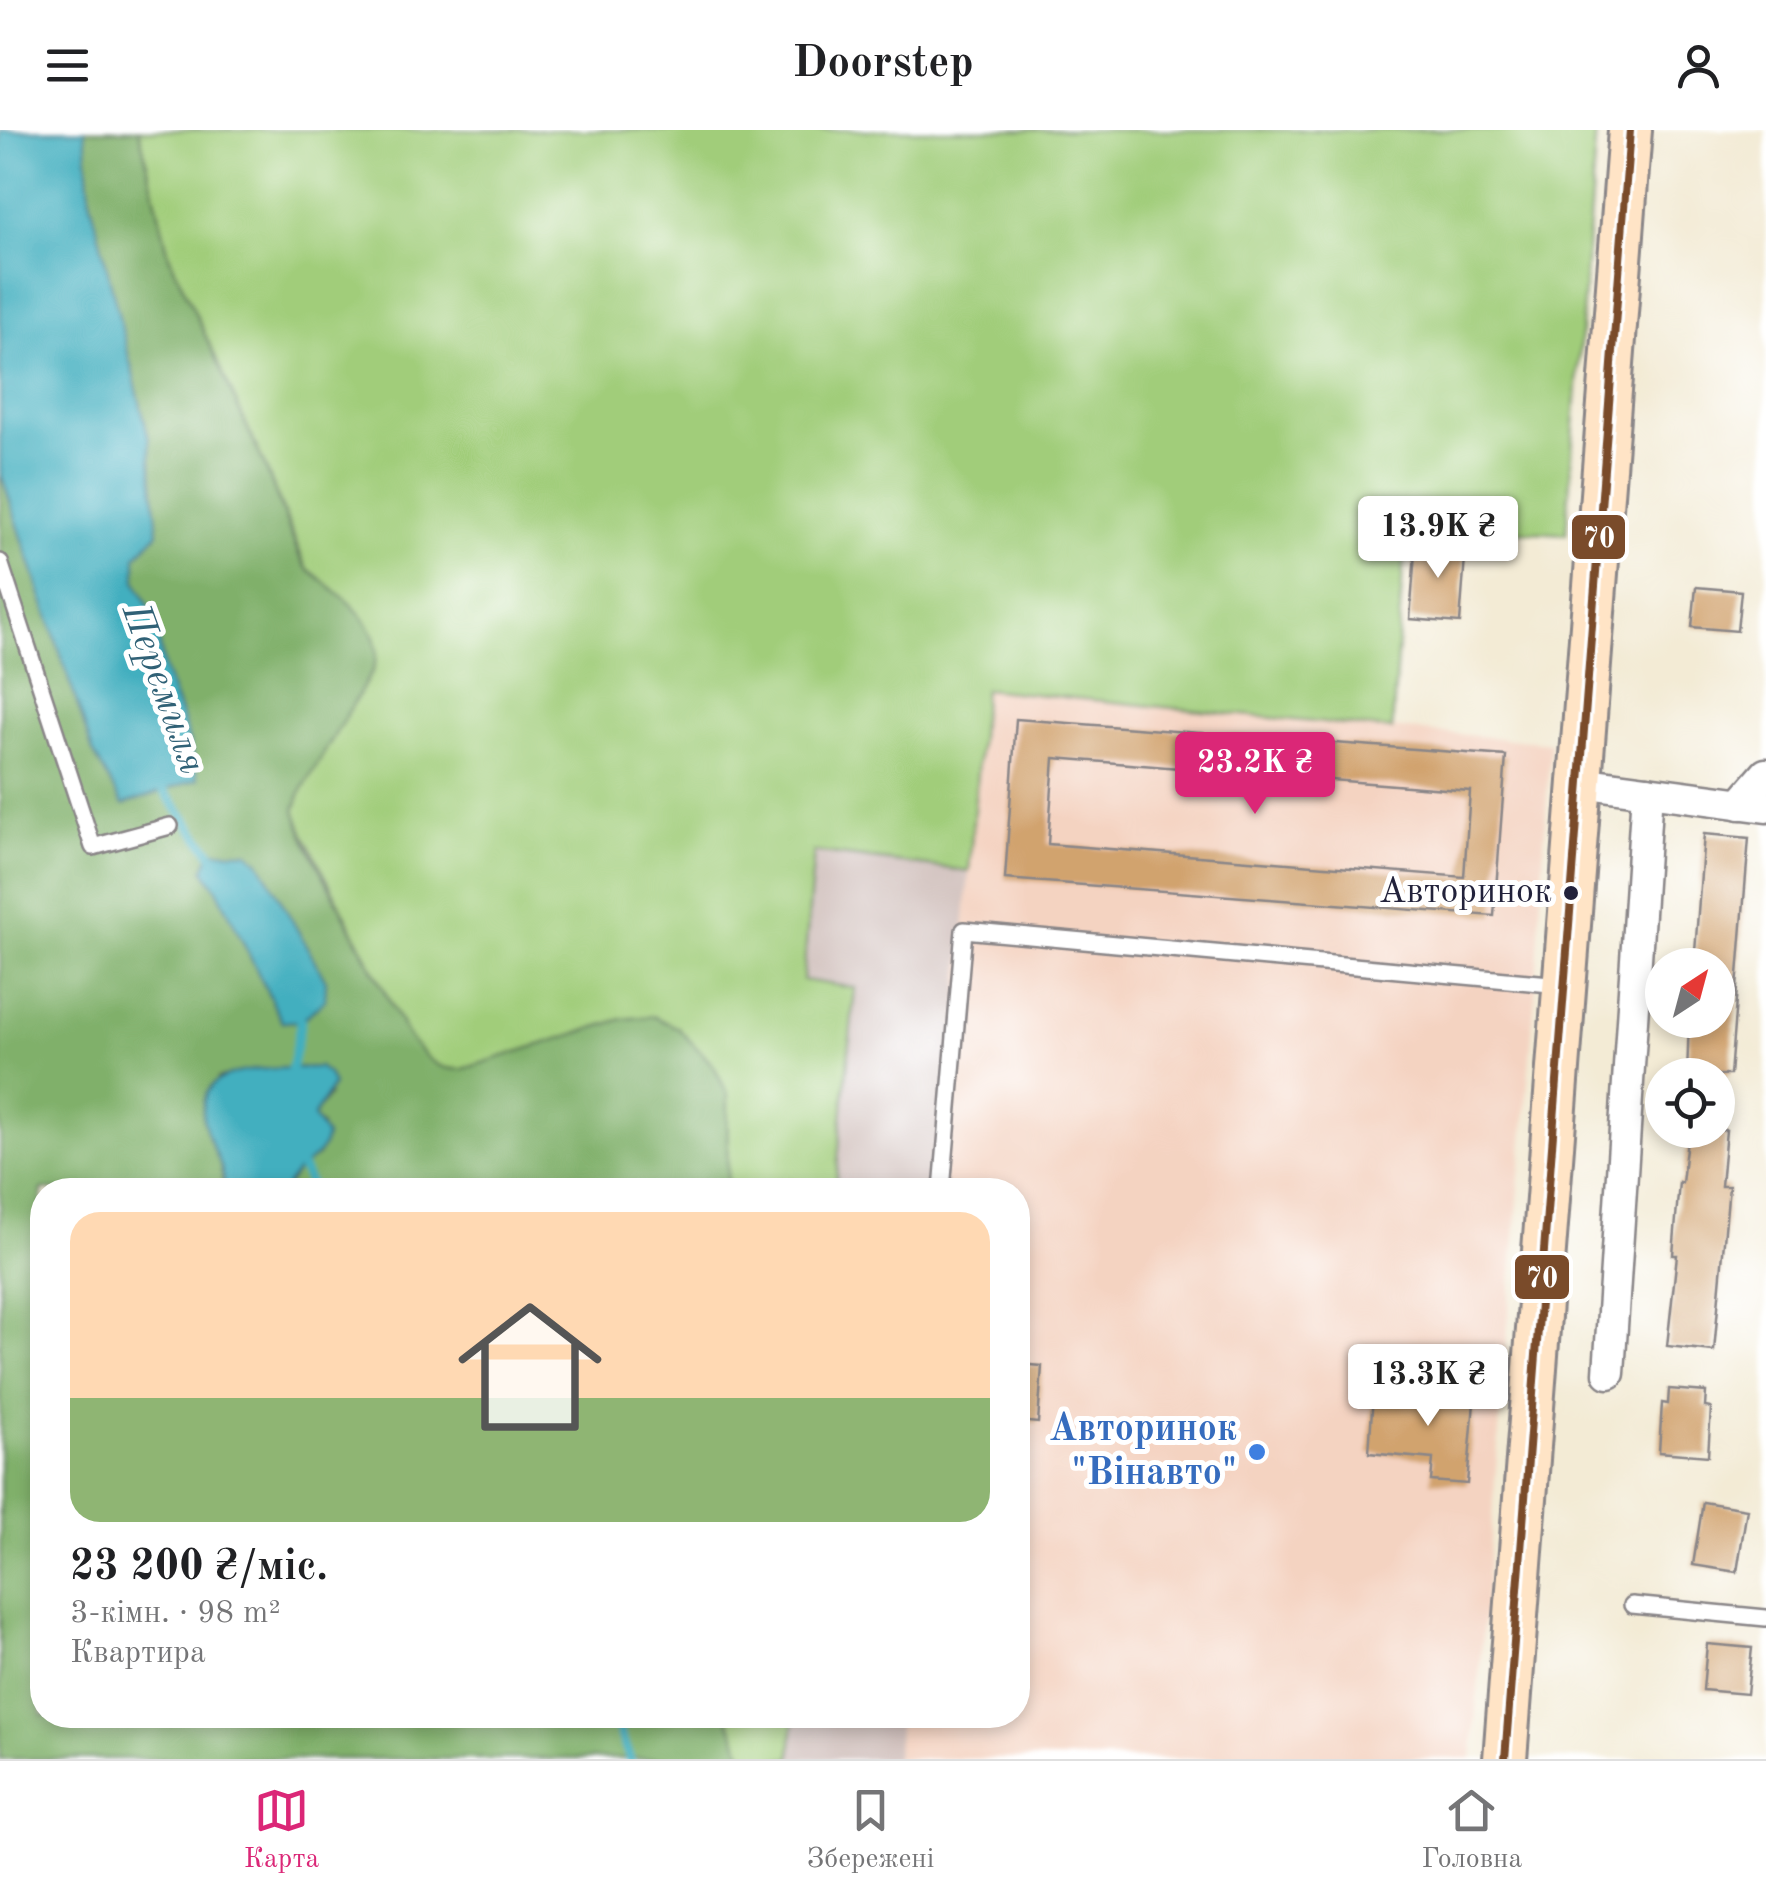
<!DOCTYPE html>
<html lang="uk">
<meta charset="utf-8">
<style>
:root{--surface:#fff;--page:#f2f2f2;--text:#202124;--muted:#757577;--line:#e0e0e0;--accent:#db2777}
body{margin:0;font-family:"Old Standard TT",serif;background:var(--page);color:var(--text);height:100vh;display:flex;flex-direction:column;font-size:38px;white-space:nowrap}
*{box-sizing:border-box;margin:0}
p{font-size:32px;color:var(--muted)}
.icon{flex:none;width:55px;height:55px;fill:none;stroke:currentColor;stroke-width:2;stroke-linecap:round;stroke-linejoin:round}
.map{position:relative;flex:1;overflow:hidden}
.panel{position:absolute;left:30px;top:1048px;width:1000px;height:550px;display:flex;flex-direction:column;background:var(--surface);border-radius:40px;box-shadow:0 5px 15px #0003}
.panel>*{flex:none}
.needle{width:65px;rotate:36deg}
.controls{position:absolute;left:1645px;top:818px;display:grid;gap:20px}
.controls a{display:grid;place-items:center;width:90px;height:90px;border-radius:50%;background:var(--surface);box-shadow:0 5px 15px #0003;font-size:50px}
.price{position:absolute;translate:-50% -85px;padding:0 22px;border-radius:10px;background:#fff;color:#222;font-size:32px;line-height:65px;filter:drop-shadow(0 2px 5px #0008)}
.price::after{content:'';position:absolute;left:50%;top:60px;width:30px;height:22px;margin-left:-15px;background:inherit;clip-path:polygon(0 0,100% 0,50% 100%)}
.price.selected{background:var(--accent);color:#fff}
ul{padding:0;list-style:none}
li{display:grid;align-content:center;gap:20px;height:530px;padding:0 40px}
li+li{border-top:2px solid var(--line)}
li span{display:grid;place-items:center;height:310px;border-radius:30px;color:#555}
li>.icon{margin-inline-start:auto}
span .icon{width:180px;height:180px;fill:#fffc;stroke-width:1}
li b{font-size:42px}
header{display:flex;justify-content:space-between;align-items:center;height:130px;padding:0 40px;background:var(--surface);font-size:45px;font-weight:600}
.menu{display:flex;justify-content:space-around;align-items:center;height:140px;border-top:2px solid var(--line);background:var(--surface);font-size:28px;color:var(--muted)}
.menu a{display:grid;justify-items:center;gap:5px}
.menu .selected{color:var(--accent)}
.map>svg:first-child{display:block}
.built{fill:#f4d3c1}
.industrial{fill:#d0c0bc}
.green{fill:#a1cd7a;stroke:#62785a;stroke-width:2.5}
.forest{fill:#80b06a;stroke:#516952;stroke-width:2.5}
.water{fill:#42afbf;stroke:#32687d;stroke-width:2.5}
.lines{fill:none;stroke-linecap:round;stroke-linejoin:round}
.stream{stroke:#42afbf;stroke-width:9}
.building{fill:#d1a36e;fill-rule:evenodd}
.lane-casing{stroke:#8a8688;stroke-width:20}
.street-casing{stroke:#8a8688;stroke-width:35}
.secondary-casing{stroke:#8a8688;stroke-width:48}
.lane{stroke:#fff;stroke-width:15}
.street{stroke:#fff;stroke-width:30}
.secondary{stroke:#ffe4c6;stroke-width:42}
.bus-1-casing{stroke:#fff;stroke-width:15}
.bus-1{stroke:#7a4b2a;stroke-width:8}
.bus-dot{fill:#22223b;stroke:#fff;stroke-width:4}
.shop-dot{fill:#3f7fe0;stroke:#fff;stroke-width:4}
.labels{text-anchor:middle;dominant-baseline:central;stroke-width:10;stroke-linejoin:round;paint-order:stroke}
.bus-label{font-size:36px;fill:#22223b;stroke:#fff;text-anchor:end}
.shop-label{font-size:38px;font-weight:bold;fill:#366cbe;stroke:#fff;text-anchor:end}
.water-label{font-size:40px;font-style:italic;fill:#306176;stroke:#fff}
.line-badge{stroke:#fff;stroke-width:4}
.badge-label{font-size:28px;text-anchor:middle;font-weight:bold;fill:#fff}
</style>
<header><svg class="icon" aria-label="menu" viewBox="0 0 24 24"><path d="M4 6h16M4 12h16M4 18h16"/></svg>Doorstep<svg class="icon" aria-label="person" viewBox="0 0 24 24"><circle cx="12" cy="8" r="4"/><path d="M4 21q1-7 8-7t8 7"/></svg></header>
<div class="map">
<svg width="1766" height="1629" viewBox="0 0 1766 1629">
<rect width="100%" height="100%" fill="#fff"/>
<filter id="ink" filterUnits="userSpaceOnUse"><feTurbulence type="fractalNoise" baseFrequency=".01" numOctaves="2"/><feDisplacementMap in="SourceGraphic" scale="20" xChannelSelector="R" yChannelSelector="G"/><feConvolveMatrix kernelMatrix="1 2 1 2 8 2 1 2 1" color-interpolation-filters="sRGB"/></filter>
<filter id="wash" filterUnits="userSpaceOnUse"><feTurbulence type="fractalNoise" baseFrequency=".0048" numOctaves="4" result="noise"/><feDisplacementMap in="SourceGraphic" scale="40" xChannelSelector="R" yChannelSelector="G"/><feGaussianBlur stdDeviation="2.25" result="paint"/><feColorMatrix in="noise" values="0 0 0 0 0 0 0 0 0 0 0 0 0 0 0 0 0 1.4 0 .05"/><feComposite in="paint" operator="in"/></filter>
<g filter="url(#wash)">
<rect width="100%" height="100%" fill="#f3ebd5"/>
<path class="built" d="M983,559L1550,613L1536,853L1472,1629H896L899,1585H1018V1060H942Z"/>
<g class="industrial">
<path d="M814,721L969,741L942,1060H835L855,858L803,851Z"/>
<path d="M794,1585H899L896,1629H791Z"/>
</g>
<g class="green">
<path d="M139,0H1596L1566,404L1406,395L1392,600L984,559L969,741L814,722L803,850L855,858L835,1060H727V965L463,939C436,942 423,925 407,905L299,694L295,680L301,662L306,437L265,336L169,126Z"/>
<path d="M727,1585H794L791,1629H745Z"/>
</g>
<path class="forest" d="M0,0H139L169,126L265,336L299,425L306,437C336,463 393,496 372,542L301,662L295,680L307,714L407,905C423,925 436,942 463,939L622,889L653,886L677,897L714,936L728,965L727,1060H284L300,1035L318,1026L321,996L312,987L329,965L319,937L255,941L218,948L208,1007L220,1028L224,1060H42V1585H727L745,1629H0Z"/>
<g class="water">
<path d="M0,0H85L90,68L149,309L158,403L136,427V451L155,489L165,542L186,599L198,649L123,675L93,622L0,341Z"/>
<path d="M211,721L248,722L259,731L326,851L325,870L301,891L282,892L217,759L204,740Z"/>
<path d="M319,937L328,944L333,955L313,987L326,1006C322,1032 297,1032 284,1060H224C226,1037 213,1022 207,1002C182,928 273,941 319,937Z"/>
</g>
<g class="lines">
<g class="stream">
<path d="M160,651L164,661L215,728"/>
<path d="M289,950L301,891L297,882"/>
<path d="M296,1027L313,1060"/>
<path d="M613,1585L630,1629"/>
</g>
</g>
<g id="blocks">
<g class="building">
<path d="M1416,409L1466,414L1460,493L1410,489Z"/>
<path d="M1696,457L1741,461L1737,501L1692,497Z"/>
<path d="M1016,589L1506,626L1494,786L1005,749ZM1054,628L1470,661L1464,747L1048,714Z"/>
<path d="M1704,704L1749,708L1730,945H1687L1689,890H1718V835H1694Z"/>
<path d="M1688,1000H1726L1721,1056H1729L1714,1221L1667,1216L1677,1125H1673L1679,1052L1682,1053Z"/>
<path d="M1018,1234L1042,1236L1038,1293L1018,1291Z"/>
<path d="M1443,1246L1476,1249L1467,1354L1431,1351L1433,1329L1369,1323L1373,1265L1441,1271Z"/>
<path d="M1669,1259L1706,1262L1705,1277L1711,1278L1708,1326L1659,1322L1662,1273L1668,1274Z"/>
<path d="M1703,1372L1747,1379L1737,1442L1693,1435Z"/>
<path d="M1707,1514L1752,1518L1747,1564L1703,1560Z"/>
</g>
</g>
</g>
<g filter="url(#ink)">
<use href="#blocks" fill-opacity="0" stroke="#8a8688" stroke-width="2.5"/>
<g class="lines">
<g class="lane-casing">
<g id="lane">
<path d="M0,432L93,717L170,696"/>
<path d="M942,1060L964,800L1561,855"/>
<path d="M1632,1475L1766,1488"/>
</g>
</g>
<g class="street-casing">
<g id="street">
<path d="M1580,652L1766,677"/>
<path d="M1740,674L1766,644"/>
<path d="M1609,1243L1647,661"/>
</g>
</g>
<g class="secondary-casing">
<path id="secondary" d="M1505,1629L1630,0"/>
</g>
<use href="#lane" class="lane"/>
<use href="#street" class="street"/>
<use href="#secondary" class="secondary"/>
<g class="bus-1-casing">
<path id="bus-1" d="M1505,1629L1630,0"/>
</g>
<use href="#bus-1" class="bus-1"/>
</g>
</g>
<circle class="bus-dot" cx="1571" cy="763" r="9"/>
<circle class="shop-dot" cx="1257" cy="1322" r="10"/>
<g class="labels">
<g class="bus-label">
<text x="1552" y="763">Авторинок</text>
</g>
<g class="shop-label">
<text x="1237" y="1300">Авторинок<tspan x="1237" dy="44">"Вінавто"</tspan></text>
</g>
<g class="water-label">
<text transform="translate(162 559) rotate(70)">Перемиля</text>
</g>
</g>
<g class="line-badge">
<rect x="1570" y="383" width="57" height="48" rx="10" fill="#7a4b2a"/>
<rect x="1513" y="1123" width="58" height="48" rx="10" fill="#7a4b2a"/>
</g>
<g class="badge-label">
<text x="1599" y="417">70</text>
<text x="1542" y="1157">70</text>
</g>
</svg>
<div class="controls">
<a><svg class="needle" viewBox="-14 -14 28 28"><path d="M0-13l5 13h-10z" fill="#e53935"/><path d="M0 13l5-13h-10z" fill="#757577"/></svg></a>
<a><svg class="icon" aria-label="locate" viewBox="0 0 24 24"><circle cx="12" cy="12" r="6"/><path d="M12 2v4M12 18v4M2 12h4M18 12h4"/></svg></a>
</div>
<b class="price" style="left:1438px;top:451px">13.9K ₴</b>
<b class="price selected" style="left:1255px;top:687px">23.2K ₴</b>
<b class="price" style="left:1428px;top:1299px">13.3K ₴</b>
<section class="panel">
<ul>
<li><span style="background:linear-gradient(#ffd9b3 60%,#8fb573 0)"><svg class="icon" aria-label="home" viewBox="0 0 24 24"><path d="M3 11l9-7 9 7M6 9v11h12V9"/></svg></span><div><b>23 200 ₴/міс.</b><p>3-кімн. · 98 m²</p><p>Квартира</p></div></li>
</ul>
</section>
</div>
<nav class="menu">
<a class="selected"><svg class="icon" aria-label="map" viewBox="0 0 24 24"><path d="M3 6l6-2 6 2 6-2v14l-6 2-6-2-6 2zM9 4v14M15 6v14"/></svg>Карта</a>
<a><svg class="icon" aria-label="saved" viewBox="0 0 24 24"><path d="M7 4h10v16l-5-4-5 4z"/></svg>Збережені</a>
<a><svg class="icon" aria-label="home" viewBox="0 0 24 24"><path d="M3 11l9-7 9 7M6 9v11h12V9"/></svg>Головна</a>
</nav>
